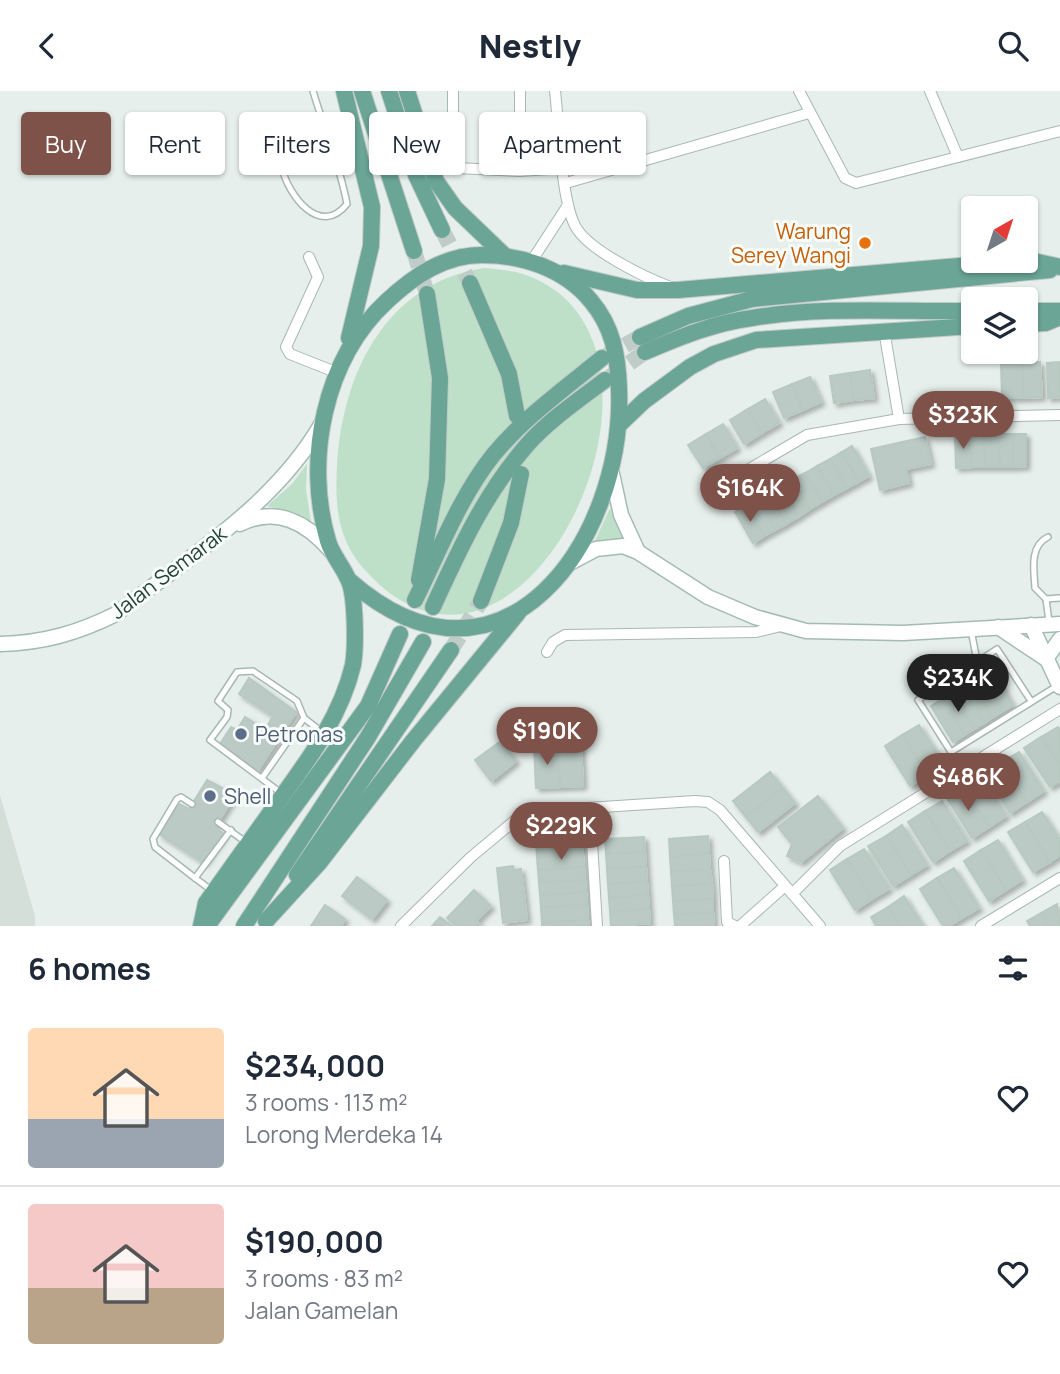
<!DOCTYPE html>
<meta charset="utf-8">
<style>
:root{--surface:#fff;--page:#f6f6f7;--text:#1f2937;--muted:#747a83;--line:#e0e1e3;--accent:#7f5249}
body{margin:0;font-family:Manrope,sans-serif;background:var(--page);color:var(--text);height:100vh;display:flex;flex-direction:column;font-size:26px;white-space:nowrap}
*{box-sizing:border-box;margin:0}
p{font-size:23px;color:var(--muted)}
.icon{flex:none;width:38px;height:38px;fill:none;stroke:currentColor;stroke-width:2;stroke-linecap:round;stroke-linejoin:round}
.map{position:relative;height:835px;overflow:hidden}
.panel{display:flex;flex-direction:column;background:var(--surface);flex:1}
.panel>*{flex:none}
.top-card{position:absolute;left:21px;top:21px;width:700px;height:63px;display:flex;gap:14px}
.needle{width:46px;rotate:39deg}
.tools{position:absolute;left:961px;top:105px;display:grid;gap:14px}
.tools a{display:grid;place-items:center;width:77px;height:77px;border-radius:7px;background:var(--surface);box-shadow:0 2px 5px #0004;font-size:35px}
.price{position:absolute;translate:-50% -60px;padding:0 16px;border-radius:24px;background:var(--accent);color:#fff;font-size:23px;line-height:46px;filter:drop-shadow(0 2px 4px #0008)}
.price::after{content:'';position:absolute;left:50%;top:42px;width:21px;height:16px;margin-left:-10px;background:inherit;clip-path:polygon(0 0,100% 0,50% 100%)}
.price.current{background:#222;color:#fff}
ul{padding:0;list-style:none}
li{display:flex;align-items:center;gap:21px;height:175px;padding:0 28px}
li+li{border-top:2px solid var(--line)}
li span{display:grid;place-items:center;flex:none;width:196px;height:140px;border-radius:7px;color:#555}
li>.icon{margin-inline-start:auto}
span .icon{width:84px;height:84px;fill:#fffc;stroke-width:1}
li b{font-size:30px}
h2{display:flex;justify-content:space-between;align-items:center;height:84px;padding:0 28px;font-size:30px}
.chip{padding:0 24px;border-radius:7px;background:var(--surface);box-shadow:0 2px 5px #0004;font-size:24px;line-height:63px}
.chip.current{background:var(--accent);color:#fff}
header{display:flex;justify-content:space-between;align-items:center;height:91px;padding:0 28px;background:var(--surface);font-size:32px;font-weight:800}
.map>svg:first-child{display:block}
.built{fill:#d4dfda}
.green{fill:#bfe0c8}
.building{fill:#bbcac4;stroke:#b8c9c2;stroke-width:2;filter:url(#shadow)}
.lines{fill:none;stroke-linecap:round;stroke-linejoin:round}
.primary-tunnel{stroke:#bfccc8;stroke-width:16;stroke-dasharray:16 8;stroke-linecap:butt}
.lane-casing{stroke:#a8b8b2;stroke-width:8}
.street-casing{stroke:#a8b8b2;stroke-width:12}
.secondary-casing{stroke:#a4bbb3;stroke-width:17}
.primary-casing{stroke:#c2cac8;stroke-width:18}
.lane{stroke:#fff;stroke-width:5}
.street{stroke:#fff;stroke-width:10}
.secondary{stroke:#fff;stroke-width:14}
.primary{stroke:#6aa596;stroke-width:16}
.food-dot{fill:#e8710a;stroke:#f7fbf9;stroke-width:2.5}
.service-dot{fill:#5c6f8a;stroke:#f7fbf9;stroke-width:2.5}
.labels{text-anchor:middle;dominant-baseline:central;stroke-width:6;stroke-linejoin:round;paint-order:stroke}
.food-label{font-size:21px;fill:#c56008;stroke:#f7fbf9;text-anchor:end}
.street-label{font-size:21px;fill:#24423a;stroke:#f7fbf9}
.service-label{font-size:21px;fill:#4e5e75;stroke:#f7fbf9;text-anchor:start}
</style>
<header><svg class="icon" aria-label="back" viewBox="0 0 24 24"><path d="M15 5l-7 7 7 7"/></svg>Nestly<svg class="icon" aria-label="search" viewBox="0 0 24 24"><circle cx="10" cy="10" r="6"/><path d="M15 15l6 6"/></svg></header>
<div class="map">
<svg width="1060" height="835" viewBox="0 0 1060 835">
<defs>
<filter id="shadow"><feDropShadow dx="3.5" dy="3.5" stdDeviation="2" flood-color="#0004"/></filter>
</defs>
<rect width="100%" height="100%" fill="#e6efeb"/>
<path class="built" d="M0,704L35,825V835H0Z"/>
<g class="green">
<path d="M484,177C494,178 506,179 516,181C717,235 527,662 364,478C337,448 335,414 337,375C342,284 385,192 484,177Z"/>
<path d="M307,373L306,398L311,431L295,422L267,415L292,393Z"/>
<path d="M610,417L624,449L594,452Z"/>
</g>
<g class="building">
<path d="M1040,271L1042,306L1023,307L1022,272Z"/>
<path d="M1060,271V306L1048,307L1047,272Z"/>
<path d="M1001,272H1022L1023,307H1002Z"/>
<path d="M870,279L874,307L854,309L850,282Z"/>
<path d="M850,282L854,309L834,312L830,285Z"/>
<path d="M810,286L821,311L803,319L792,293Z"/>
<path d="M792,293L803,319L784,327L773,301Z"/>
<path d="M765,308L779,332L762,342L748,318Z"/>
<path d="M748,318L762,342L744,353L730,329Z"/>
<path d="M723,333L737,357L720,367L706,343Z"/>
<path d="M706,343L720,367L703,377L688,354Z"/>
<path d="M984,343L985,376H971L969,344Z"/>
<path d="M984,343H999L1000,376H985Z"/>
<path d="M999,343H1013V376H1000Z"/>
<path d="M1013,343H1026V375L1013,376Z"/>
<path d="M955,344H969L971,376L956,377Z"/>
<path d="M925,346L931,373L906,378L909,392L880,399L871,358Z"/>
<path d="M852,355L869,385L858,391L842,361Z"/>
<path d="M842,361L858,391L847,397L830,368Z"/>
<path d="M830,368L847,397L834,404L817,375Z"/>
<path d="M817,375L834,404L822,411L805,382Z"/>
<path d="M805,382L822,411L810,418L793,388Z"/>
<path d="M793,388L810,418L798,426L780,395Z"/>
<path d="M780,395L798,426L786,433L768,402Z"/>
<path d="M768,402L786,433L775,439L757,408Z"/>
<path d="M757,408L775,439L764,445L746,414Z"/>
<path d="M746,414L764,445L753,452L735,421Z"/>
<path d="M991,577L1013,614L1003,620L980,584Z"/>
<path d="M980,584L1003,620L993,626L970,590Z"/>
<path d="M249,587L296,621L258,679L220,653L231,636L237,639L245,626L265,639L273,625L239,603Z"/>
<path d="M970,590L993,626L984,632L961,596Z"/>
<path d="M961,596L984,632L974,638L952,602Z"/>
<path d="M952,602L974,638L964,644L942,608Z"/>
<path d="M942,608L964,644L953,651L931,615Z"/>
<path d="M919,634L944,673L928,684L902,644Z"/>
<path d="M1058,636L1060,639V675L1041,646Z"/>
<path d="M902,644L928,684L910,695L885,655Z"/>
<path d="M1041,646L1060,675V690L1050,696L1024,657Z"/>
<path d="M501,650L516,670L491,690L475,669Z"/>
<path d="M581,653L583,695L560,696L557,654Z"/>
<path d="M557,654L560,696L536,697L534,656Z"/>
<path d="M1019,661L1044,700L1027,711L1002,671Z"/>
<path d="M1002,671L1027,711L1010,722L985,682Z"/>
<path d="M770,681L783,697L746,726L733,710Z"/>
<path d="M981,686L1006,725L989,736L964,696Z"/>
<path d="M207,689L235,704L215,736L224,743L204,772L159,743L179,713L189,718Z"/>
<path d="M964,696L989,736L972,747L947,707Z"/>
<path d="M783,697L795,712L758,741L746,726Z"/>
<path d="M818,705L843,737L801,771L787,765L792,753L778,736Z"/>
<path d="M942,710L967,750L950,760L925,720Z"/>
<path d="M925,720L950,760L933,771L908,731Z"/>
<path d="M1042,721L1060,749V764L1050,771L1025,731Z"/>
<path d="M1025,731L1050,771L1033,781L1008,741Z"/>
<path d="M902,734L927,774L911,784L886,745Z"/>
<path d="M708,745L709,763L670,766L669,748Z"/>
<path d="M886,745L911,784L893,795L868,755Z"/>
<path d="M644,746L645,761L606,763L605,748Z"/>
<path d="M582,747L583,763L537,767L536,750Z"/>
<path d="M998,749L1022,789L1006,799L981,759Z"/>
<path d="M864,758L889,798L872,808L847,768Z"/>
<path d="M981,759L1006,799L989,810L964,770Z"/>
<path d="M645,761L646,776L607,778L606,763Z"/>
<path d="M583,763L584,776L538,779L537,767Z"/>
<path d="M709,763L710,778L671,781L670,766Z"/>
<path d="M847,768L872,808L855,819L830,779Z"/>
<path d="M513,775L514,779L521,778L527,829L503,832L497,777Z"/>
<path d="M584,776L585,789L539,792L538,779Z"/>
<path d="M646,776L647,791L608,793L607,778Z"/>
<path d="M954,777L979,817L962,827L937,787Z"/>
<path d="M710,778L712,793L672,795L671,781Z"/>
<path d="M357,786L387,809L372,828L342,805Z"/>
<path d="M937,787L962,827L949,835H943L920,798Z"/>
<path d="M585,789L586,801L540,804L539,792Z"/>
<path d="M647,791L648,804L609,807L608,793Z"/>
<path d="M712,793L713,808L673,810L672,795Z"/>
<path d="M474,799L491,815L476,830L481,835H456L447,827Z"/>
<path d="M586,801L587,814L541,817L540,804Z"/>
<path d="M648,804L649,818L610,821L609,807Z"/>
<path d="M904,805L923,835H900L888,816Z"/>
<path d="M713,808V821L674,824L673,810Z"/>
<path d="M1057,813L1060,835H1049L1041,822Z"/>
<path d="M325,814L345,828L341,835H311Z"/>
<path d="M587,814L588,829L542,832L541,817Z"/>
<path d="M888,816L900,835H876L871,826Z"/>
<path d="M649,818L650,832L611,835L610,821Z"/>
<path d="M713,821L714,835H675L674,824Z"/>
<path d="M1041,822L1049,835H1030L1027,830Z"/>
<path d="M440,826L449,833L432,835Z"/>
<path d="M588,829L589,835H542V832Z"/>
</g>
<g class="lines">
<g class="primary-tunnel">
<path d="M442,139L470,192"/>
<path d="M414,160L427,203"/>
<path d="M604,266L640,246"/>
<path d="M610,286L645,261"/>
<path d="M451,559L481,510"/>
</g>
<g class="lane-casing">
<g id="lane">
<path d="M313,0C324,38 340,74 347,113C320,147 288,104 282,77C294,55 332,57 355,56"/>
<path d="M1048,446C1029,455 1034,480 1035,497L1046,508L1049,531"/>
<path d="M1046,508L1060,507"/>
<path d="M971,539L977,570"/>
<path d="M1031,610L997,558L918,609L951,661L1057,595"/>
<path d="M262,687L304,627"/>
<path d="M281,702L210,649L227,626L228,619L218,610L237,581L253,580L297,610L304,627L323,642"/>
<path d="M192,713L181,706L177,708L153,748L155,756L195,787L231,739"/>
<path d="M218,731L247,752"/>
<path d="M195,787L211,799"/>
</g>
</g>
<g class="street-casing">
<g id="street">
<path d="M453,0V73L456,77L520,80L564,77"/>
<path d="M520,0V80"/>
<path d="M555,0C559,33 561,114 577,138C591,160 644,186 668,195"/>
<path d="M799,0L845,87L856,92L1060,40"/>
<path d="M930,0L958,66"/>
<path d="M566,92L809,22"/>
<path d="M309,166L318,186L286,256L290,263L338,282"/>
<path d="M531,171L568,114"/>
<path d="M884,239L899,328"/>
<path d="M712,400L807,344L899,328L1060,324"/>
<path d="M547,561L553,551L565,544L756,541L781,535"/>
<path d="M590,717L597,835"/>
<path d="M724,770L727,831L735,835"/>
<path d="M792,803L840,755L1060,618"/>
<path d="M401,835L471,766L525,721L695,710L708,711L720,719L820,835"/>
<path d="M740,835L785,795"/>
<path d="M981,835L1060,787"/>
</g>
</g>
<g class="secondary-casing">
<g id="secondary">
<path d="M611,378L621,424L638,461"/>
<path d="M240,433C276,415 306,431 331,460"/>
<path d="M568,473L596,458L623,455L638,461L708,506L755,526L806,540L903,542L1060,533"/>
<path d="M1031,534L1060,596"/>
<path d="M998,536L1046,568L1060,548"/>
<path d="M0,553C43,552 78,542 116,523C189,466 275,414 322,332"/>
</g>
</g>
<g class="primary-casing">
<g id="primary">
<path d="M344,0L372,116L371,155L349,247"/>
<path d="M362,0L414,160"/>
<path d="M389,0L416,84L442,139"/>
<path d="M407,0L436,90L455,117L505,165"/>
<path d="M564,182L637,199H678L1029,169L1060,176"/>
<path d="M470,192L509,283L517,325"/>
<path d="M1026,220H1060"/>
<path d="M1026,233L1046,232L1060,226"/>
<path d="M640,246L688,225L752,208L1050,179"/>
<path d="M645,261C680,246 714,232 752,227C824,215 901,221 973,220"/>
<path d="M621,332L644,310L690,276L714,263L756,249L973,235"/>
<path d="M419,489L437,388L440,287L427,203"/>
<path d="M415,509C439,461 460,405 494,363C525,326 564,298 602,267"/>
<path d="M481,510L511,432L521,383"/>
<path d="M433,516C459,459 485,402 527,354C549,329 579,309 605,289"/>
<path d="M297,784L451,559"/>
<path d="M266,830L319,772L413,650L518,522"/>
<path d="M201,835L206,812C228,781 251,749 273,718C305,673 340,629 353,574C356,556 356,503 348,488C342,474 332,464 328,450C304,369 324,268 387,210C414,185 444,164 482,164C523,164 565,178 591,210C613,236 618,265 619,298C625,449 502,623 350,490"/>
<path d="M207,835L368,615L400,543"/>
<path d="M244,835L368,646L423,551"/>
</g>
</g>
<use href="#lane" class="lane"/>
<use href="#street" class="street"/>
<use href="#secondary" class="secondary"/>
<use href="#primary" class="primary"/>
</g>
<circle class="food-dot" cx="865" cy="152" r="7"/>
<g class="service-dot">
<circle cx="241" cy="643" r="7"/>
<circle cx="210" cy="705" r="7"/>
</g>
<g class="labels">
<g class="food-label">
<text x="851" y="140">Warung<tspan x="851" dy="24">Serey Wangi</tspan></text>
</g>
<g class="street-label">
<text transform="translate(168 481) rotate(-37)">Jalan Semarak</text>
</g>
<g class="service-label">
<text x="255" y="643">Petronas</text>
<text x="224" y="705">Shell</text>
</g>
</g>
</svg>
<div class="tools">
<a><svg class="needle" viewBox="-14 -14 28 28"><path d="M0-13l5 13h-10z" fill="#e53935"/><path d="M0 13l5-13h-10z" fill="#747a83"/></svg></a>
<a><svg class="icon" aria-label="layers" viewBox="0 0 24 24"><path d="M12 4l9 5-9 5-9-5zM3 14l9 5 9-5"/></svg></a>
</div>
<b class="price" style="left:963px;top:360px">$323K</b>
<b class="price" style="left:750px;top:433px">$164K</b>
<b class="price current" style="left:958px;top:623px">$234K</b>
<b class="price" style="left:547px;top:676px">$190K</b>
<b class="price" style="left:968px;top:722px">$486K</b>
<b class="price" style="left:561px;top:771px">$229K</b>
<div class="top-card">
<a class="chip current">Buy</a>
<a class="chip">Rent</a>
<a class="chip">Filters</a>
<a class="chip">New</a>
<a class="chip">Apartment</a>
</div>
</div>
<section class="panel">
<h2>6 homes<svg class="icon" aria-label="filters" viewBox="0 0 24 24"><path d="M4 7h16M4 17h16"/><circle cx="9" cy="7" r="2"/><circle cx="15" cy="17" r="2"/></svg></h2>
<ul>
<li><span style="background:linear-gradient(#ffd9b3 65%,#9aa5b1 0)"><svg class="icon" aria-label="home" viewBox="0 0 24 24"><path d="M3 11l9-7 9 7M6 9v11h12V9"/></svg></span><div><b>$234,000</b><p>3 rooms · 113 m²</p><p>Lorong Merdeka 14</p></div><svg class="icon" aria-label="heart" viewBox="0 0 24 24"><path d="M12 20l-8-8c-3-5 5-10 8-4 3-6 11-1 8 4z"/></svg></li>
<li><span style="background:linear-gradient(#f6c9c9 60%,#b9a48a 0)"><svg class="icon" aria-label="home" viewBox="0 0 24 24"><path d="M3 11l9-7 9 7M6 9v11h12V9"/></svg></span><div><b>$190,000</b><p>3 rooms · 83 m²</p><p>Jalan Gamelan</p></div><svg class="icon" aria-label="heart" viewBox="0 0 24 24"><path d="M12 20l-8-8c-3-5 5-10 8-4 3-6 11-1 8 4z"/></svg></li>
</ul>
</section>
